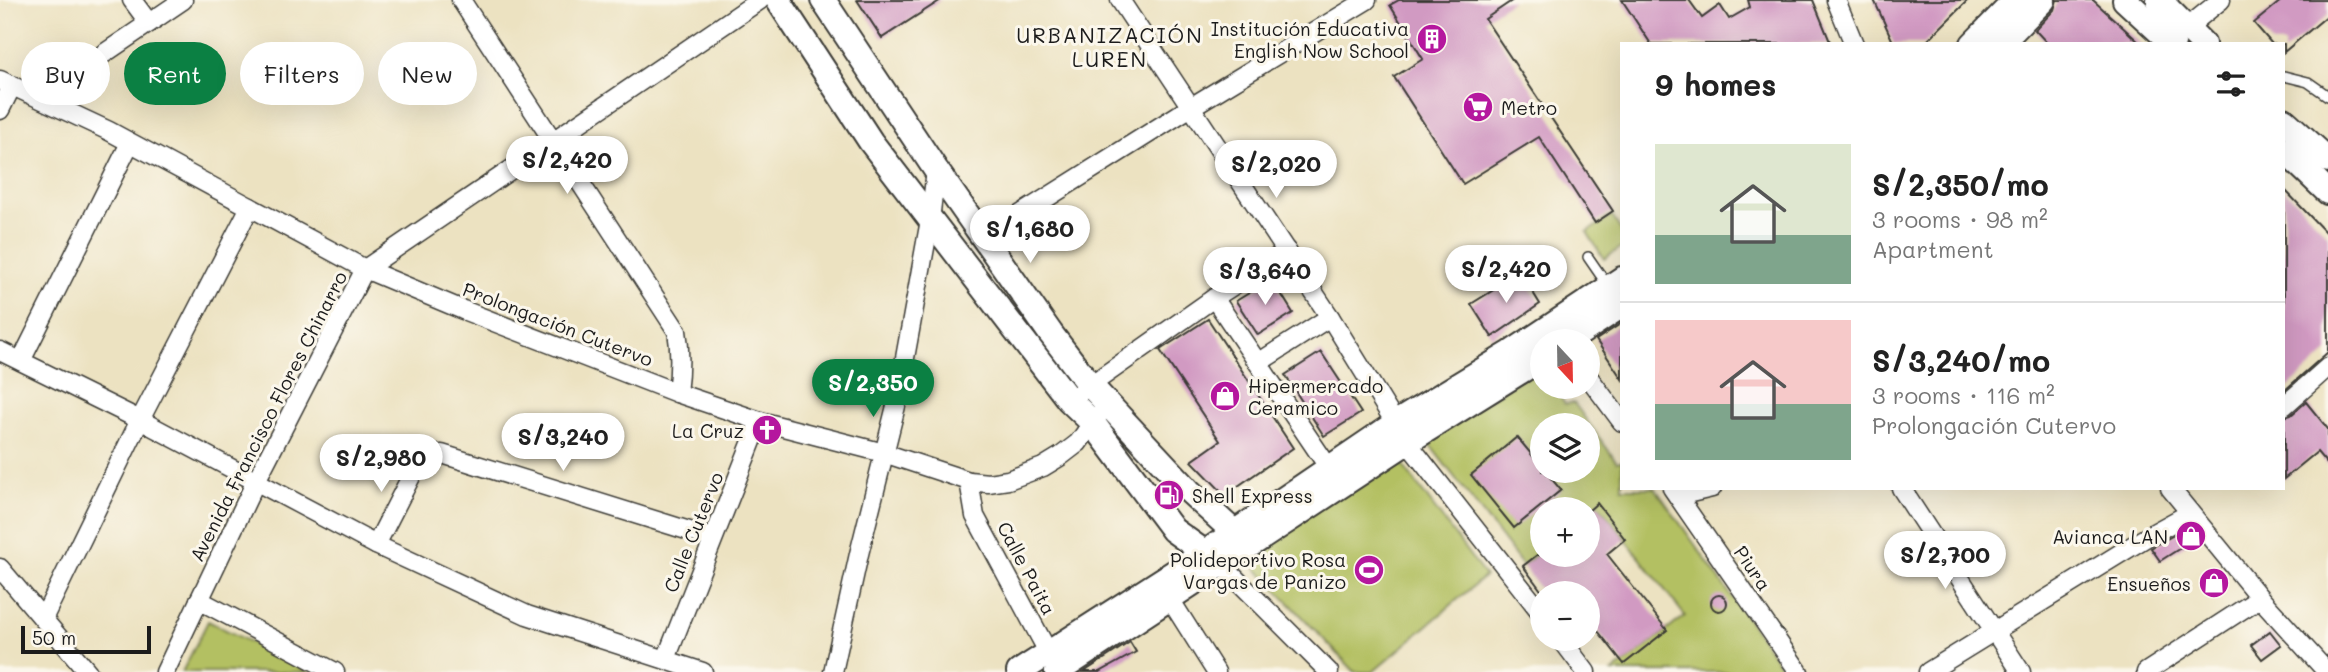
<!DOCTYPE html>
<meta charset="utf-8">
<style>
:root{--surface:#fff;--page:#f2f2f2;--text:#222;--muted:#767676;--line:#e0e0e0;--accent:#0b8043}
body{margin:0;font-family:Mali,sans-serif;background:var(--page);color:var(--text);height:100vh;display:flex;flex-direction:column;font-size:26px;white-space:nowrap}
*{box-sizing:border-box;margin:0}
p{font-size:23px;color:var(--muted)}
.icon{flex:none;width:38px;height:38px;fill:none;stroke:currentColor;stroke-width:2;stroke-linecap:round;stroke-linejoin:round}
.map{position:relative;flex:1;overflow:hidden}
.side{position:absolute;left:1620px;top:42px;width:665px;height:448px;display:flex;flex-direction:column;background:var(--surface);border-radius:0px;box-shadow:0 7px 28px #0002}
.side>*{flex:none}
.hud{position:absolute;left:21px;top:42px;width:665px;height:63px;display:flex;gap:14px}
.needle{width:46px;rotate:158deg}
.tools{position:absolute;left:1530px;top:329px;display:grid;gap:14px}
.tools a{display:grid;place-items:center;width:70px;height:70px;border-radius:50%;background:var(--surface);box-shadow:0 7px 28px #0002;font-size:35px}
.scale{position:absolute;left:21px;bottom:18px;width:130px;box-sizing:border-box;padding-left:7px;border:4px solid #1c1c1c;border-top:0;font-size:19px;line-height:24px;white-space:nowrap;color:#1c1c1c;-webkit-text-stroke:5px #fbf7ec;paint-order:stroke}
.price{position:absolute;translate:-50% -60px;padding:0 16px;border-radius:24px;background:#fff;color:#222;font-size:23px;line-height:46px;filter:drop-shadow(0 2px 4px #0008)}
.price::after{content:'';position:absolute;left:50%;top:42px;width:21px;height:16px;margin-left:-10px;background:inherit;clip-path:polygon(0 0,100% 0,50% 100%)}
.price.selected{background:var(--accent);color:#fff}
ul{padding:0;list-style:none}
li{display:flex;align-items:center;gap:21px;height:175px;padding:0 35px}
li+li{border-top:2px solid var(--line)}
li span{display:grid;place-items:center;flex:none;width:196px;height:140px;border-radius:0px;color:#555}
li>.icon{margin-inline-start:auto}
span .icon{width:84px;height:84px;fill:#fffc;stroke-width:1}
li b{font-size:30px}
h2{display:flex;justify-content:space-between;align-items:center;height:84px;padding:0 35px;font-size:30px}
.chip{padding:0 24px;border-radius:32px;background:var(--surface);box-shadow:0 7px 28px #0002;font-size:24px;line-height:63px}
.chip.selected{background:var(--accent);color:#fff}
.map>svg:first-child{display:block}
.green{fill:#b3c062;stroke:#686e3f;stroke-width:2;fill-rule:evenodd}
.building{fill:#d19ac2}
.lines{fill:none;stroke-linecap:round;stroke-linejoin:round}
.lane-casing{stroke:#3b3a35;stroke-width:12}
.street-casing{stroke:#3b3a35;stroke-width:21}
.secondary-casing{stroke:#3b3a35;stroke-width:28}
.lane{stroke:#fff;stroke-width:9}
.street{stroke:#fff;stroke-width:18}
.secondary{stroke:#fff;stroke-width:24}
.labels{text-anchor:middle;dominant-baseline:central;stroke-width:6;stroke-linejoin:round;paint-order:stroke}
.poi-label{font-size:19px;fill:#1c1c1c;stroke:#fbf7ec;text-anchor:end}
.street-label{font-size:19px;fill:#1c1c1c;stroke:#fbf7ec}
.neighbourhood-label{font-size:21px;letter-spacing:2px;fill:#1c1c1c;stroke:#fbf7ec}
</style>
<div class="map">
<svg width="2328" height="672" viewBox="0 0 2328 672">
<rect width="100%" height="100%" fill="#fbf7ec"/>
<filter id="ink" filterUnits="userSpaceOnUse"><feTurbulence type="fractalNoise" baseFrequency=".0143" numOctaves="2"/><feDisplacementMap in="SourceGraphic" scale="14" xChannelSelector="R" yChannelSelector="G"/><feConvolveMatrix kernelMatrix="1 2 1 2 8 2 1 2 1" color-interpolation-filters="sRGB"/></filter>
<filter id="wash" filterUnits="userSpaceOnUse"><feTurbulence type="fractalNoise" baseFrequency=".00686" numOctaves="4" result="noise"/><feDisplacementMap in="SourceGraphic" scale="28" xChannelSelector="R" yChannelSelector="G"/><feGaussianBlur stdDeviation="1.57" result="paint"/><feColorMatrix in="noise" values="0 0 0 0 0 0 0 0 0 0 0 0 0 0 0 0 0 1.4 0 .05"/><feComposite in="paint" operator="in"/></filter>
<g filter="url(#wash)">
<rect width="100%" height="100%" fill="#ece2c1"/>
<g class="green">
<path d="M1612,216L1622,232V247L1604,259L1587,232Z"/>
<path d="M1542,365V387H1560L1558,394L1565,404L1574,403L1617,462L1622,461V488H1655L1785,672H1613L1685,616L1598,504L1587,512V509H1542V550L1523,566L1426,440ZM1542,425H1587V471H1545L1560,490L1471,475L1542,467Z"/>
<path d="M1399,460L1485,576L1373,672H1355L1252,564L1253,545Z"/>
<path d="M208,621L310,672H182Z"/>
</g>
<g id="blocks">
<g class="building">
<path d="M857,0H941L882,38Z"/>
<path d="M1399,0H1513L1485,19L1613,211L1595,223L1539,137L1463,184L1394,77L1423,59L1390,5Z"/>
<path d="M1622,0H1689L1702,18L1720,5L1729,19L1750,7L1748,0H1813L1831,44H1651Z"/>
<path d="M1874,0H1968L1924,44H1894Z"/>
<path d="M2057,0H2093L2141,44H2048L2035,30L2054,10Z"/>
<path d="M2282,0H2328V15L2284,52V44H2272L2254,23Z"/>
<path d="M2284,189L2328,235V352L2284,391Z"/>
<path d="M1521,273L1540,304L1492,337L1471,304Z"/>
<path d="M1272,279L1293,313L1258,335L1236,301Z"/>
<path d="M1208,319L1293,448L1225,495L1192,461L1220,441L1160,350Z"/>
<path d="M1622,323V379L1596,340Z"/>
<path d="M1321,352L1361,413L1324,436L1285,375Z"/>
<path d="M2306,402L2328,429V465L2317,452L2284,479V417L2291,415Z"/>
<path d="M1517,437L1542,467V471H1545L1561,490L1514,528L1471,475Z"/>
<path d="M1597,503L1625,539L1607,554L1667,630L1624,664L1587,617V593H1543L1523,566L1537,555H1587V512Z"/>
<path d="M2188,527L2196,538L2160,561L2151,548Z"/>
<circle cx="1719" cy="603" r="8"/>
<path d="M2270,631L2281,645L2262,659L2251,645Z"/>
<path d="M1130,642L1136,652L1100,672H1084Z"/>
</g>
</g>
</g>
<g filter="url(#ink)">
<use href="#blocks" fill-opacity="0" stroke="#3b3a35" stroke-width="2"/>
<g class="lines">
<g class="lane-casing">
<g id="lane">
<path d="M2284,76L2308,82L2328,96"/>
<path d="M1588,257L1608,286"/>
</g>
</g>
<g class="street-casing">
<g id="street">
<path d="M132,0L149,23"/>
<path d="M461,0L677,331C681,353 680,371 677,393"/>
<path d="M1120,0L1330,317L1407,442L1542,614"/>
<path d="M1836,0L1854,44"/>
<path d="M2179,34L2221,0"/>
<path d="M0,80L109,131L365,269L463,310L677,393L760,421L884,453L969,481L988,483L1008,480L1043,467L1061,456L1078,443L1099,414"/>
<path d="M40,97L183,0"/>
<path d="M0,110L12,86"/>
<path d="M983,238L1191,107L1367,0"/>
<path d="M1214,298L1329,468"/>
<path d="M0,351L140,420L376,545L527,615L703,672"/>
<path d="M21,361L130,143"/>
<path d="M1258,363L1330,317"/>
<path d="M1587,375L1622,422"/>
<path d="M1082,391L1214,298L1287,251"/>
<path d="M2284,406L2328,367"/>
<path d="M969,481L975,516L1054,663"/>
<path d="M1672,488L1799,672"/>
<path d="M1901,488L2021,672"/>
<path d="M2170,488L2260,598L2327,672"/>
<path d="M1678,496L1712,488"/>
<path d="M376,545L419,461L429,456L442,454L712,538"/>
<path d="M1222,565L1329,672"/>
<path d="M0,568L88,672"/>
<path d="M1163,588L1216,672"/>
<path d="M199,600L335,672"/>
<path d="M43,619L140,420L250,207"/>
<path d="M1561,639L1586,672"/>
<path d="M666,659L760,421"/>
<path d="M165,672L256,481L365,269L760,0"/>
<path d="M833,672L859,554L897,402L930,220L936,170"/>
<path d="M1928,672L2150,535L2190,513"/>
<path d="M2146,672L2260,598"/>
</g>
</g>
<g class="secondary-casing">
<g id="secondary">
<path d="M778,0L871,142L1069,400L1092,422L1173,530L1222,565"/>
<path d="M823,0L936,170L1051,334L1090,385L1189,491L1235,533"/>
<path d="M2125,0L2173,44"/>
<path d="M2159,0L2203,44"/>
<path d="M1973,44L2016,0"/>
<path d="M2000,44L2043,0"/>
<path d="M2284,120L2328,160"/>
<path d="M2284,150L2328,192"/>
<path d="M1568,341L1622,305"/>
<path d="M1019,672L1206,552L1396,423L1511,353L1622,279"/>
<path d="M1057,672L1407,442L1542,358"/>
</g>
</g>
<use href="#lane" class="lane"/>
<use href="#street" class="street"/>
<use href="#secondary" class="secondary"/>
</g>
</g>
<defs>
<g id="building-disc" transform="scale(1.575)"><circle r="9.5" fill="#b5179e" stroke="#fbf7ec"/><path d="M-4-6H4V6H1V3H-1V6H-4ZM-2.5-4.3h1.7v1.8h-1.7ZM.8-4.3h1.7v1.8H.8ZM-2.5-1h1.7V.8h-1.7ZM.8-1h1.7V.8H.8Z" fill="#fff"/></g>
<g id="supermarket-disc" transform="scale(1.575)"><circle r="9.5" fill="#b5179e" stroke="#fbf7ec"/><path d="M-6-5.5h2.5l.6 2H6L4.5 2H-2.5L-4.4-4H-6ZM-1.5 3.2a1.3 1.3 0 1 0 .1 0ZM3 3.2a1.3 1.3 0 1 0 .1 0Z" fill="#fff"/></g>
<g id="shop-disc" transform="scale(1.575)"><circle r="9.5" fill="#b5179e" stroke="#fbf7ec"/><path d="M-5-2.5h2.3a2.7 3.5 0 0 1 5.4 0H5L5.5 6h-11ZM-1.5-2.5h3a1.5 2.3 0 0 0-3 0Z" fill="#fff"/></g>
<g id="church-disc" transform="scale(1.575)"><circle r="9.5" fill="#b5179e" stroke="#fbf7ec"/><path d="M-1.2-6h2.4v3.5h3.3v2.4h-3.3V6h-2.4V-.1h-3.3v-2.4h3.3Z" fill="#fff"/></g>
<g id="fuel-disc" transform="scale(1.575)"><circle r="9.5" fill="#b5179e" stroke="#fbf7ec"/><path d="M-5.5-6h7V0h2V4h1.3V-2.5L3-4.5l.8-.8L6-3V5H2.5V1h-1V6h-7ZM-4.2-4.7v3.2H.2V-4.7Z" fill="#fff"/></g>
<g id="stadium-disc" transform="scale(1.575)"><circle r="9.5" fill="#b5179e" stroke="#fbf7ec"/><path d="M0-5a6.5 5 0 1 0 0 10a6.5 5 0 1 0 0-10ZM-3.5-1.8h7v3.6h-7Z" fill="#fff"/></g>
</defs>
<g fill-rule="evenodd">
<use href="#building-disc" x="1432" y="39"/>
<use href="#supermarket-disc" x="1478" y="107"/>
<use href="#shop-disc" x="1225" y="396"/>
<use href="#church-disc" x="767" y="430"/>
<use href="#fuel-disc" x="1169" y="495"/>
<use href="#shop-disc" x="2191" y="536"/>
<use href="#stadium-disc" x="1369" y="570"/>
<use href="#shop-disc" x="2214" y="583"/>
</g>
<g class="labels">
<g class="poi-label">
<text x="1409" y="28">Institución Educativa<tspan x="1409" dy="22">English Now School</tspan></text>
<text x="1501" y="107" text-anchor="start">Metro</text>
<text x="1248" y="385" text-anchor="start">Hipermercado<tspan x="1248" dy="22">Ceramico</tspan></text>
<text x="744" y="430">La Cruz</text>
<text x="1192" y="495" text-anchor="start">Shell Express</text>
<text x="2168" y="536">Avianca LAN</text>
<text x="1346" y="559">Polideportivo Rosa<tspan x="1346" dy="22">Vargas de Panizo</tspan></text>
<text x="2191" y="583">Ensueños</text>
</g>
<g class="street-label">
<text transform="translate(558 324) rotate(21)">Prolongación Cutervo</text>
<text transform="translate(268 416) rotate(-63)">Avenida Francisco Flores Chinarro</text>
<text transform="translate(693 532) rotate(-68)">Calle Cutervo</text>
<text transform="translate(1027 568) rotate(62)">Calle Paita</text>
<text transform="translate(1753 568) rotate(56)">Piura</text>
</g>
<g class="neighbourhood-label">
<text x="1110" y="34">URBANIZACIÓN<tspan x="1110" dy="24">LUREN</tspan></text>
</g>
</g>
</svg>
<div class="tools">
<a><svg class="needle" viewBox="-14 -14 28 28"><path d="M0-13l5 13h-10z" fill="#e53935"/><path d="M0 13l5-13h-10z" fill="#767676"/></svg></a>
<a><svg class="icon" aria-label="layers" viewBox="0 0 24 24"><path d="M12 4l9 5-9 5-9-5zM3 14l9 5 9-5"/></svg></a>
<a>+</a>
<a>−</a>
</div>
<div class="scale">50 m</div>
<b class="price" style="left:567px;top:196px">S/2,420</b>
<b class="price" style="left:1276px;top:200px">S/2,020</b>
<b class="price" style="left:1030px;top:265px">S/1,680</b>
<b class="price" style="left:1506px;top:305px">S/2,420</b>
<b class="price" style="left:1265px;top:307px">S/3,640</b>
<b class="price selected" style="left:873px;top:419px">S/2,350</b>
<b class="price" style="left:563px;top:473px">S/3,240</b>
<b class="price" style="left:381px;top:494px">S/2,980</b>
<b class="price" style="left:1945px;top:591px">S/2,700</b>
<div class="hud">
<a class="chip">Buy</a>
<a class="chip selected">Rent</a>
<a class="chip">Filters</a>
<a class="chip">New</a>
</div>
<section class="side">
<h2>9 homes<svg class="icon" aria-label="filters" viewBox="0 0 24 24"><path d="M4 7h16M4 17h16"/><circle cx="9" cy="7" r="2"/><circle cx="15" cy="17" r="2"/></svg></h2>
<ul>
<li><span style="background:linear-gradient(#dfe7d0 65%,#7fa58c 0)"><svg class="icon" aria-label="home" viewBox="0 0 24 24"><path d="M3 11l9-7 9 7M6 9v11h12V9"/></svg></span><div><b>S/2,350/mo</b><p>3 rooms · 98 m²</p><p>Apartment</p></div></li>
<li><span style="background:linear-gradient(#f6c9c9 60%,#7fa58c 0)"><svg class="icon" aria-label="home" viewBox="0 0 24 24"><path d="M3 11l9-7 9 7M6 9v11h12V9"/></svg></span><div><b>S/3,240/mo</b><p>3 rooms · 116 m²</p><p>Prolongación Cutervo</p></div></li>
</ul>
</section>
</div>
